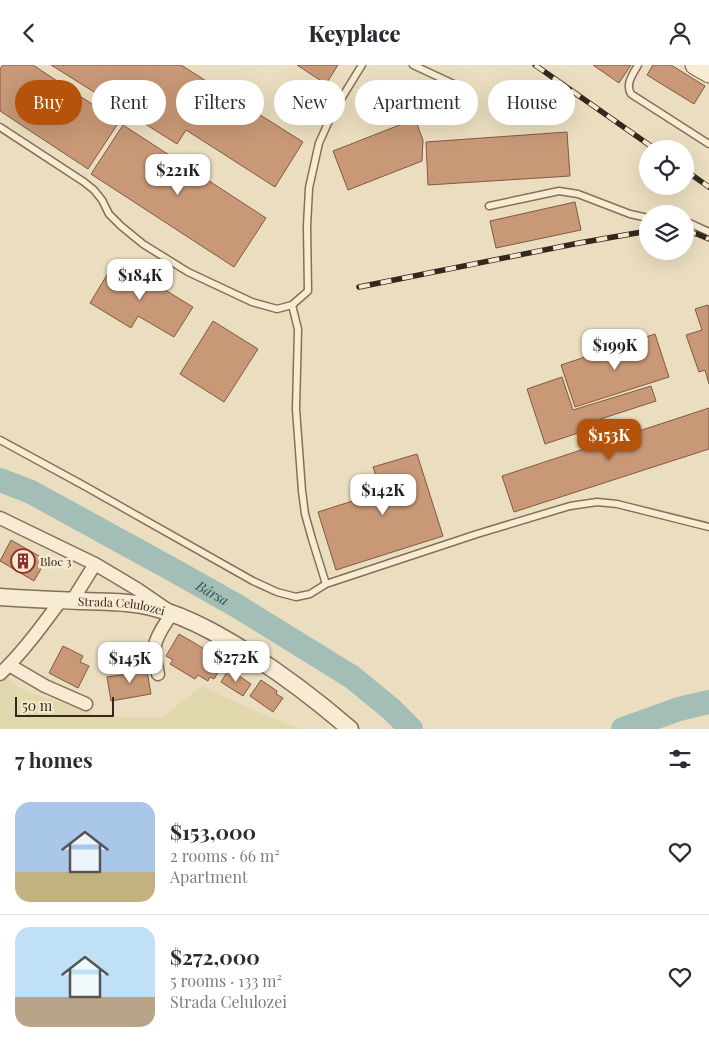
<!DOCTYPE html>
<meta charset="utf-8">
<style>
:root{--surface:#fff;--page:#f2f2f3;--text:#2b2b33;--muted:#7c7c81;--line:#e1e1e2;--accent:#b45309}
body{margin:0;font-family:"Playfair Display",serif;background:var(--page);color:var(--text);height:100vh;display:flex;flex-direction:column;font-size:19px;white-space:nowrap}
*{box-sizing:border-box;margin:0}
p{font-size:16px;color:var(--muted)}
.icon{flex:none;width:28px;height:28px;fill:none;stroke:currentColor;stroke-width:2;stroke-linecap:round;stroke-linejoin:round}
.map{position:relative;height:664px;overflow:hidden}
.sheet{display:flex;flex-direction:column;background:var(--surface);flex:1}
.sheet>*{flex:none}
.banner{position:absolute;left:15px;top:15px;width:680px;height:45px;display:flex;gap:10px}
.controls{position:absolute;left:639px;top:75px;display:grid;gap:10px}
.controls a{display:grid;place-items:center;width:55px;height:55px;border-radius:50%;background:var(--surface);box-shadow:0 5px 20px #0002;font-size:25px}
.scale{position:absolute;left:15px;bottom:12px;width:99px;box-sizing:border-box;padding-left:5px;border:2px solid #34281d;border-top:0;font-size:14px;line-height:18px;white-space:nowrap;color:#34281d;-webkit-text-stroke:4px #f3e9cf;paint-order:stroke}
.price{position:absolute;translate:-50% -42px;padding:0 11px;border-radius:10px;background:#fff;color:#222;font-size:16px;line-height:32px;filter:drop-shadow(0 1px 2px #0008)}
.price::after{content:'';position:absolute;left:50%;top:30px;width:15px;height:11px;margin-left:-8px;background:inherit;clip-path:polygon(0 0,100% 0,50% 100%)}
.price.on{background:var(--accent);color:#fff}
ul{padding:0;list-style:none}
li{display:flex;align-items:center;gap:15px;height:125px;padding:0 15px}
li+li{border-top:1px solid var(--line)}
li span{display:grid;place-items:center;flex:none;width:140px;height:100px;border-radius:15px;color:#555}
li>.icon{margin-inline-start:auto}
span .icon{width:60px;height:60px;fill:#fffc;stroke-width:1}
li b{font-size:21px}
h2{display:flex;justify-content:space-between;align-items:center;height:60px;padding:0 15px;font-size:21px}
.chip{padding:0 18px;border-radius:22px;background:var(--surface);box-shadow:0 5px 20px #0002;font-size:18px;line-height:45px}
.chip.on{background:var(--accent);color:#fff}
header{display:flex;justify-content:space-between;align-items:center;height:65px;padding:0 15px;background:var(--surface);font-size:22px;font-weight:800}
.map>svg:first-child{display:block}
.farmland{fill:#e1d8ae}
.lines{fill:none;stroke-linecap:round;stroke-linejoin:round}
.river{stroke:#a3beb6;stroke-width:24}
.building{fill:#c89877;stroke:#825940}
.service-casing{stroke:#846f59;stroke-width:9}
.minor-casing{stroke:#846f59;stroke-width:15}
.tertiary-casing{stroke:#846f59;stroke-width:19}
.secondary-casing{stroke:#65503c;stroke-width:21}
.service{stroke:#f7ecd3;stroke-width:6}
.minor{stroke:#f7ecd3;stroke-width:12}
.tertiary{stroke:#f7ecd3;stroke-width:16}
.secondary{stroke:#f7ecd3;stroke-width:19}
.rail-casing{stroke:#34281d;stroke-width:5.5}
.rail{stroke:#f3e9cf;stroke-width:4;stroke-dasharray:11;stroke-linecap:butt}
.labels{text-anchor:middle;dominant-baseline:central;stroke-width:5;stroke-linejoin:round;paint-order:stroke}
.poi-label{font-size:12px;fill:#34281d;stroke:#f3e9cf;text-anchor:start}
.street-label{font-size:12px;fill:#34281d;stroke:#f3e9cf}
.water-label{font-size:14px;font-style:italic;fill:#2c5350;stroke:#f3e9cf}
</style>
<header><svg class="icon" aria-label="back" viewBox="0 0 24 24"><path d="M15 5l-7 7 7 7"/></svg>Keyplace<svg class="icon" aria-label="person" viewBox="0 0 24 24"><circle cx="12" cy="8" r="4"/><path d="M4 21q1-7 8-7t8 7"/></svg></header>
<div class="map">
<svg width="709" height="664" viewBox="0 0 709 664">
<rect width="100%" height="100%" fill="#ebdec0"/>
<path class="farmland" d="M7,613L21,624L103,652H162L202,621L240,639L299,664H0V618Z"/>
<g class="lines">
<g class="river">
<path id="s1" d="M0,415L31,427L175,506L237,541L352,612L391,644L411,664"/>
<path d="M623,664L679,644L709,637"/>
</g>
</g>
<g class="building">
<path d="M3,0H33L119,57L88,104L0,46V4Z"/>
<path d="M51,0H181L303,77L275,122L186,65L177,79Z"/>
<path d="M297,0H338L326,19Z"/>
<path d="M593,0H631L619,18Z"/>
<path d="M653,0H671L705,21L694,39L647,10Z"/>
<path d="M415,54L423,75L422,96L348,125L333,86Z"/>
<path d="M123,60L266,153L234,202L91,109Z"/>
<path d="M567,67L570,111L428,120L426,77Z"/>
<path d="M575,137L581,165L496,183L490,156Z"/>
<path d="M116,195L193,242L174,272L138,251L131,263L90,238Z"/>
<path d="M708,240L709,243V319L705,305L699,307L686,270L702,265L695,244Z"/>
<path d="M213,256L258,284L224,337L180,309Z"/>
<path d="M655,269L669,312L575,342L561,300Z"/>
<path d="M562,312L573,345L651,321L656,336L579,361L581,367L545,379L527,324Z"/>
<path d="M709,343V384L514,447L502,411Z"/>
<path d="M417,389L443,471L336,505L318,447L381,427L373,402Z"/>
<path d="M11,475L46,495L34,516L0,496Z"/>
<path d="M179,569L225,596L214,614L210,612L208,616L198,610L195,614L170,599L173,595L166,591Z"/>
<path d="M63,581L83,591L80,597L89,601L78,623L49,608Z"/>
<path d="M146,600L151,629L111,636L107,612L122,610L121,604Z"/>
<path d="M229,604L251,619L243,631L221,617Z"/>
<path d="M261,615L277,626L276,629L283,633L273,647L250,631Z"/>
</g>
<g class="lines">
<g class="service-casing">
<g id="service">
<path d="M413,0L458,21"/>
<path d="M638,0C633,9 625,19 631,29L709,79"/>
<path d="M0,62L84,117L94,125L102,135L109,149L121,161L143,179L188,207L252,237L277,244L292,240L308,226L307,161L309,123L319,78L333,47L362,0"/>
<path d="M489,141L559,126L578,129L630,149L648,153"/>
<path d="M685,156L709,167"/>
<path d="M292,240L298,264L296,344L302,426L305,449L312,474L326,519"/>
<path d="M0,375L81,419L253,516L277,527L296,532L310,529L326,519L477,469L570,441L597,437L617,439L709,462"/>
</g>
</g>
<g class="minor-casing">
<g id="minor">
<path d="M0,453L95,499L137,524L172,548C166,558 157,569 155,580C154,590 156,600 158,609"/>
<path d="M72,536L95,499"/>
<path d="M9,600L45,621L86,639"/>
<path d="M0,609C23,587 42,561 61,535"/>
</g>
</g>
<g class="tertiary-casing">
<g id="tertiary">
<path id="s2" d="M0,532C28,534 56,535 83,536C106,537 129,536 151,542C172,547 192,556 211,566C261,593 307,627 350,664"/>
</g>
</g>
<g class="secondary-casing">
<path id="secondary" d="M695,0L709,8"/>
</g>
<use href="#service" class="service"/>
<use href="#minor" class="minor"/>
<use href="#tertiary" class="tertiary"/>
<use href="#secondary" class="secondary"/>
<g class="rail-casing">
<g id="rail">
<path d="M535,0L655,84"/>
<path d="M685,105L709,122"/>
<path d="M685,167L697,169L709,174"/>
<path d="M359,222L579,178L648,166"/>
</g>
</g>
<use href="#rail" class="rail"/>
</g>
<defs>
<g id="building-ring" transform="scale(1.25)"><circle r="9.5" fill="#f3e9cf" stroke="#902c2d" stroke-width="1.5"/><path d="M-4-6H4V6H1V3H-1V6H-4ZM-2.5-4.3h1.7v1.8h-1.7ZM.8-4.3h1.7v1.8H.8ZM-2.5-1h1.7V.8h-1.7ZM.8-1h1.7V.8H.8Z" fill="#902c2d"/></g>
</defs>
<g fill-rule="evenodd">
<use href="#building-ring" x="23" y="496"/>
</g>
<g class="labels">
<g class="poi-label">
<text x="40" y="496">Bloc 3</text>
</g>
<g class="street-label">
<text stroke="none"><textPath href="#s2" startOffset="122">Strada Celulozei</textPath></text>
</g>
<g class="water-label">
<text stroke="none"><textPath href="#s1" startOffset="241">Bârsa</textPath></text>
</g>
</g>
</svg>
<div class="controls">
<a><svg class="icon" aria-label="locate" viewBox="0 0 24 24"><circle cx="12" cy="12" r="6"/><path d="M12 2v4M12 18v4M2 12h4M18 12h4"/></svg></a>
<a><svg class="icon" aria-label="layers" viewBox="0 0 24 24"><path d="M12 4l9 5-9 5-9-5zM3 14l9 5 9-5"/></svg></a>
</div>
<div class="scale">50 m</div>
<b class="price" style="left:178px;top:131px">$221K</b>
<b class="price" style="left:140px;top:236px">$184K</b>
<b class="price" style="left:615px;top:306px">$199K</b>
<b class="price on" style="left:609px;top:396px">$153K</b>
<b class="price" style="left:383px;top:451px">$142K</b>
<b class="price" style="left:236px;top:618px">$272K</b>
<b class="price" style="left:130px;top:619px">$145K</b>
<div class="banner">
<a class="chip on">Buy</a>
<a class="chip">Rent</a>
<a class="chip">Filters</a>
<a class="chip">New</a>
<a class="chip">Apartment</a>
<a class="chip">House</a>
</div>
</div>
<section class="sheet">
<h2>7 homes<svg class="icon" aria-label="filters" viewBox="0 0 24 24"><path d="M4 7h16M4 17h16"/><circle cx="9" cy="7" r="2"/><circle cx="15" cy="17" r="2"/></svg></h2>
<ul>
<li><span style="background:linear-gradient(#a9c7e8 70%,#c2b280 0)"><svg class="icon" aria-label="home" viewBox="0 0 24 24"><path d="M3 11l9-7 9 7M6 9v11h12V9"/></svg></span><div><b>$153,000</b><p>2 rooms · 66 m²</p><p>Apartment</p></div><svg class="icon" aria-label="heart" viewBox="0 0 24 24"><path d="M12 20l-8-8c-3-5 5-10 8-4 3-6 11-1 8 4z"/></svg></li>
<li><span style="background:linear-gradient(#bfe0f5 70%,#b9a48a 0)"><svg class="icon" aria-label="home" viewBox="0 0 24 24"><path d="M3 11l9-7 9 7M6 9v11h12V9"/></svg></span><div><b>$272,000</b><p>5 rooms · 133 m²</p><p>Strada Celulozei</p></div><svg class="icon" aria-label="heart" viewBox="0 0 24 24"><path d="M12 20l-8-8c-3-5 5-10 8-4 3-6 11-1 8 4z"/></svg></li>
</ul>
</section>
